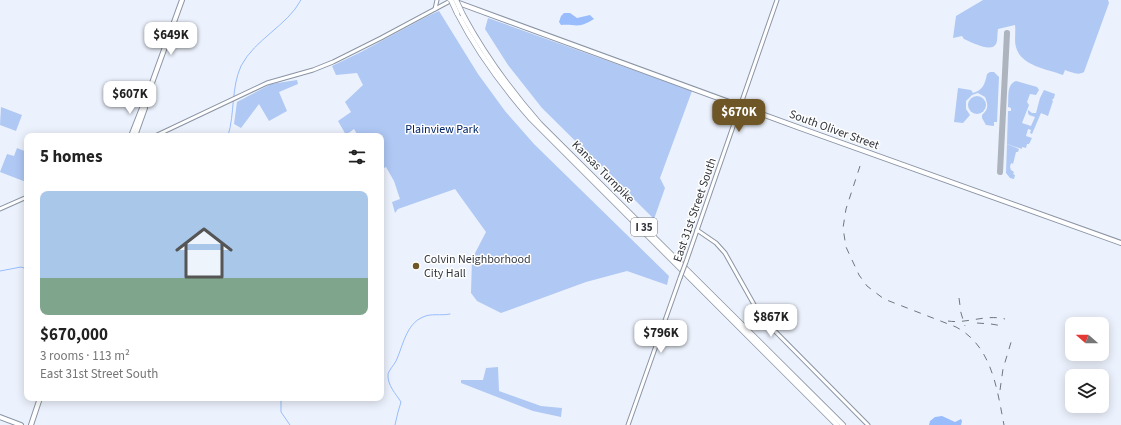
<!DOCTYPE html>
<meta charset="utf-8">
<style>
:root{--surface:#fff;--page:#f6f6f6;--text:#222;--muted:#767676;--line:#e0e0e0;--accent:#6f5627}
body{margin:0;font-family:"Source Sans 3",sans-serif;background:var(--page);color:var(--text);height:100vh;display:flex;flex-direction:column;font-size:15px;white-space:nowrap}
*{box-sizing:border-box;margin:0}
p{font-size:13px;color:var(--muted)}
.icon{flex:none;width:22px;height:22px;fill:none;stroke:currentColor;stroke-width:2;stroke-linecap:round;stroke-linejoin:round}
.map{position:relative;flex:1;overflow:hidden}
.sheet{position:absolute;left:24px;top:133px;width:360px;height:268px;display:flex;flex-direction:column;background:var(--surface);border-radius:8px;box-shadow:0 2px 10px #0003}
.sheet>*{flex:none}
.needle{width:26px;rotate:290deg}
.controls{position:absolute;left:1065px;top:317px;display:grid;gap:8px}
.controls a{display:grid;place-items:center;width:44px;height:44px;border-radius:8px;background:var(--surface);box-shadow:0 2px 10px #0003;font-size:20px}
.price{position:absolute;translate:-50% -34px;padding:0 9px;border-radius:8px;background:#fff;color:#222;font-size:13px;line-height:26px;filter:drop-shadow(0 1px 2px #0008)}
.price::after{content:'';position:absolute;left:50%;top:24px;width:12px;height:9px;margin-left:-6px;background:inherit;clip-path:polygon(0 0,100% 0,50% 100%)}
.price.on{background:var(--accent);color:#fff}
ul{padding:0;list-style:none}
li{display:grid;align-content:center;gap:8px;height:212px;padding:0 16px}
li+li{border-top:1px solid var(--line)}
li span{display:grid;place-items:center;height:124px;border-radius:8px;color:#555}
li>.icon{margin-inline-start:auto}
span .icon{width:72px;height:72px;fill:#fffc;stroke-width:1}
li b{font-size:17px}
h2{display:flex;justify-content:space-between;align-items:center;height:48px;padding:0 16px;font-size:17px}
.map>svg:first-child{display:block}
.green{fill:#afc8f4}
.water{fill:#98bcfc}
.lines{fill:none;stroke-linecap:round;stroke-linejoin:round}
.stream{stroke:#98bcfc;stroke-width:1}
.taxiway{stroke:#aeb4be;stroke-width:6}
.minor-casing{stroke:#8a94a4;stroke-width:5}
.major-casing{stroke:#8a94a4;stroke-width:6}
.highway-casing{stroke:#8a94a4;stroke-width:6}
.minor{stroke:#fff;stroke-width:3}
.major{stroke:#fff;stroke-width:4}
.highway{stroke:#fff;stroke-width:4.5}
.rail{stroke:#71767e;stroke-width:1;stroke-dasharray:7 7;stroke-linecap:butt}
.minor-bridge-casing{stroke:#8a94a4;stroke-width:5;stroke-linecap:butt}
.highway-bridge-casing{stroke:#8a94a4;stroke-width:6;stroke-linecap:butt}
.minor-bridge{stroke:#fff;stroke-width:3}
.highway-bridge{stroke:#fff;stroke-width:4.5}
.poi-dot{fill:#6f5627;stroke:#fff;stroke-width:1.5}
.labels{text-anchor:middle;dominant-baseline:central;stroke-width:3;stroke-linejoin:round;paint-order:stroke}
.shield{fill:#fff;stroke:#707277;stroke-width:1}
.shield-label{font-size:11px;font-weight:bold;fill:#32363d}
.park-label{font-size:12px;fill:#012365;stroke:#fff}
.street-label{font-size:12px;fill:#32363d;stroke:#fff}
.poi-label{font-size:12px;fill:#32363d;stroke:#fff;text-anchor:start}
</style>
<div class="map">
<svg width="1121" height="425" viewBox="0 0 1121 425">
<rect width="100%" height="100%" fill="#ecf2fd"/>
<g class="green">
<path d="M983,0H1108L1109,3L1084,72C1078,76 1071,72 1065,70L1063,75C1047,69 1021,66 1016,47C1014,41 1016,32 1015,25L998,29C997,34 998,40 996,44C991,53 971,42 964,39L962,36L953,38L956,16Z"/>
<path d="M439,11L478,74L505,111L534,144L669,276L667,285L627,271L586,282L501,313L477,301L471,293L472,259L486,232L455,189L398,209L395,213L392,202L400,199L394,181L386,167L382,169L381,168V136H358L354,129L346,135L338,121L351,112L345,102L363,85L357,73L336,75L332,66L361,52L428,16Z"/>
<path d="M488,18L692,91L660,178L665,188L654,219L542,108L508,65L485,29Z"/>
<path d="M990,72H994L999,77L997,122H994V126L986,125L982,118V115C989,109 988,105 985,97L978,93L972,95L966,101V109L970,115L963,123L954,122L958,88L971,90L973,93C983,90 985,84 987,74Z"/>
<path d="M297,80L298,84L279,92L287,111L269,121L259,104L241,128L234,124L237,102L271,84Z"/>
<path d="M1016,81L1037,87L1039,90L1036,95L1030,94L1027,102L1029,105L1022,123L1031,126L1035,117L1029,115L1028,113V110L1032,113H1036L1040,98L1044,90L1055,94L1054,98L1052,100L1053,101L1048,116L1041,113L1032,134L1030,133L1031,130L1028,129L1026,136L1032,138L1029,144H1027L1026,148L1022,147V149L1007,144L1008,111H1011V108L1008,107C1009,97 1006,85 1016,81Z"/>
<circle cx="977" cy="105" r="9"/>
<path d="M1,107L22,115L16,131L0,125Z"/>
<path d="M1007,144L1019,149L1018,152H1016L1013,164L1011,163L1010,167L1011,170L1014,172L1013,174L1015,175L1014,179L1010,178L1006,173Z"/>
<path d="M17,148L27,152L26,182L0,172L7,154L14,156Z"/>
<path d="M498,367L499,391L541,406L562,408L561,417L533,411L461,383V380H483L486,368Z"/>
</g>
<g class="water">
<path d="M564,13H570L577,18L590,15L594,19C578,29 577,24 561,25L559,22L561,16Z"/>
<path d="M942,416L955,422L961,419L962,421L961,425H929L930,421L935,417Z"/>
</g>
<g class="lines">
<g class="stream">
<path d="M228,136C235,113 231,88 241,66C255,39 287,26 301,0"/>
<path d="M0,271L21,267L27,269"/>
<path d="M281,398V412L290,425"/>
<path d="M395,425L398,412L401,402C396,394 387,385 388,374C389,370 394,365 396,361C403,346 406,324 423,317C431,313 441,316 450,314"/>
</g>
<path class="taxiway" d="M1000,172L1007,33"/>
<g class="minor-casing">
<g id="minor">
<path d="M435,9L437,0"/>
<path d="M155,136L267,83L313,70L333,62L381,38L452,0"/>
<path d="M0,209L27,197"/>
<path d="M697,230L716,243L725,253L761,317L868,425"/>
<path d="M686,262L777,0"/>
<path d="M628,425L680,278"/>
</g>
</g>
<g class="major-casing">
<g id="major">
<path d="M456,2L800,128L1121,243"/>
<path d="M131,136L142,108L144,105L182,0"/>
<path d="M135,136L145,108L144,105"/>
<path d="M0,417L21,425"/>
<path d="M31,425L40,398"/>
</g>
</g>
<g class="highway-casing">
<g id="highway">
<path d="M457,13C477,52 503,87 531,119L837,425"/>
<path d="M463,15C484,54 510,90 540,124L843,425"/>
</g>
</g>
<use href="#minor" class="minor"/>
<use href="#major" class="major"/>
<use href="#highway" class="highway"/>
<g class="rail">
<path d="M860,166L846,209L843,228L846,247L859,275L867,286L884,299L956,327C992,346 997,389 1004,425"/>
<path d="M959,298L961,313L965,326"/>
<path d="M948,321C967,324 985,314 1005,319"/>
<path d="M977,323L991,324L1003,326"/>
<path d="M1000,390L1003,369L1012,339"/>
</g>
<g class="minor-bridge-casing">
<path id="minor-bridge" d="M680,278L686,262"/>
</g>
<g class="highway-bridge-casing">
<g id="highway-bridge">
<path d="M451,0L457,13"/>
<path d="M456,0L463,15"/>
</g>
</g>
<use href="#minor-bridge" class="minor-bridge"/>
<use href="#highway-bridge" class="highway-bridge"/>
</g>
<circle class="poi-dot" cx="416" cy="266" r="4"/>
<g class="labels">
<rect class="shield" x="631" y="218" width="26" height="18" rx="3"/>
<g class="shield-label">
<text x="644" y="227">I 35</text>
</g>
<g class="park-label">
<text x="442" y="129">Plainview Park</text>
</g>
<g class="street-label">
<text transform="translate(834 130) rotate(20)">South Oliver Street</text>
<text transform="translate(603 172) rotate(45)">Kansas Turnpike</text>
<text transform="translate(695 210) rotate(-71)">East 31st Street South</text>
</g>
<g class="poi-label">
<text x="424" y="259">Colvin Neighborhood<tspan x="424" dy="14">City Hall</tspan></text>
</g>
</g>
</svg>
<div class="controls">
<a><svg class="needle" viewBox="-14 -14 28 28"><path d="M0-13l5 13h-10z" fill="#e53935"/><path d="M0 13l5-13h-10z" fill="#767676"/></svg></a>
<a><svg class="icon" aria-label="layers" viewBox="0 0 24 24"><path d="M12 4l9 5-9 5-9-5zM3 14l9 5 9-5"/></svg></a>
</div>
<b class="price" style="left:171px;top:56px">$649K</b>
<b class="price" style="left:130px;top:115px">$607K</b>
<b class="price on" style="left:739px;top:133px">$670K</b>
<b class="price" style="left:771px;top:338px">$867K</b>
<b class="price" style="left:661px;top:354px">$796K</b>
<section class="sheet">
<h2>5 homes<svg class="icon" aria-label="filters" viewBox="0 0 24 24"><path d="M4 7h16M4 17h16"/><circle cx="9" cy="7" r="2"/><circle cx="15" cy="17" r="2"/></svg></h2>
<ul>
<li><span style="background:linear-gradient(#a9c7e8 70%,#7fa58c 0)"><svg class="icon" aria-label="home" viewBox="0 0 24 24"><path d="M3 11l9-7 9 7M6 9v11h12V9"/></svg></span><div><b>$670,000</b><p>3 rooms · 113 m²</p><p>East 31st Street South</p></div></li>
</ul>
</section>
</div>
